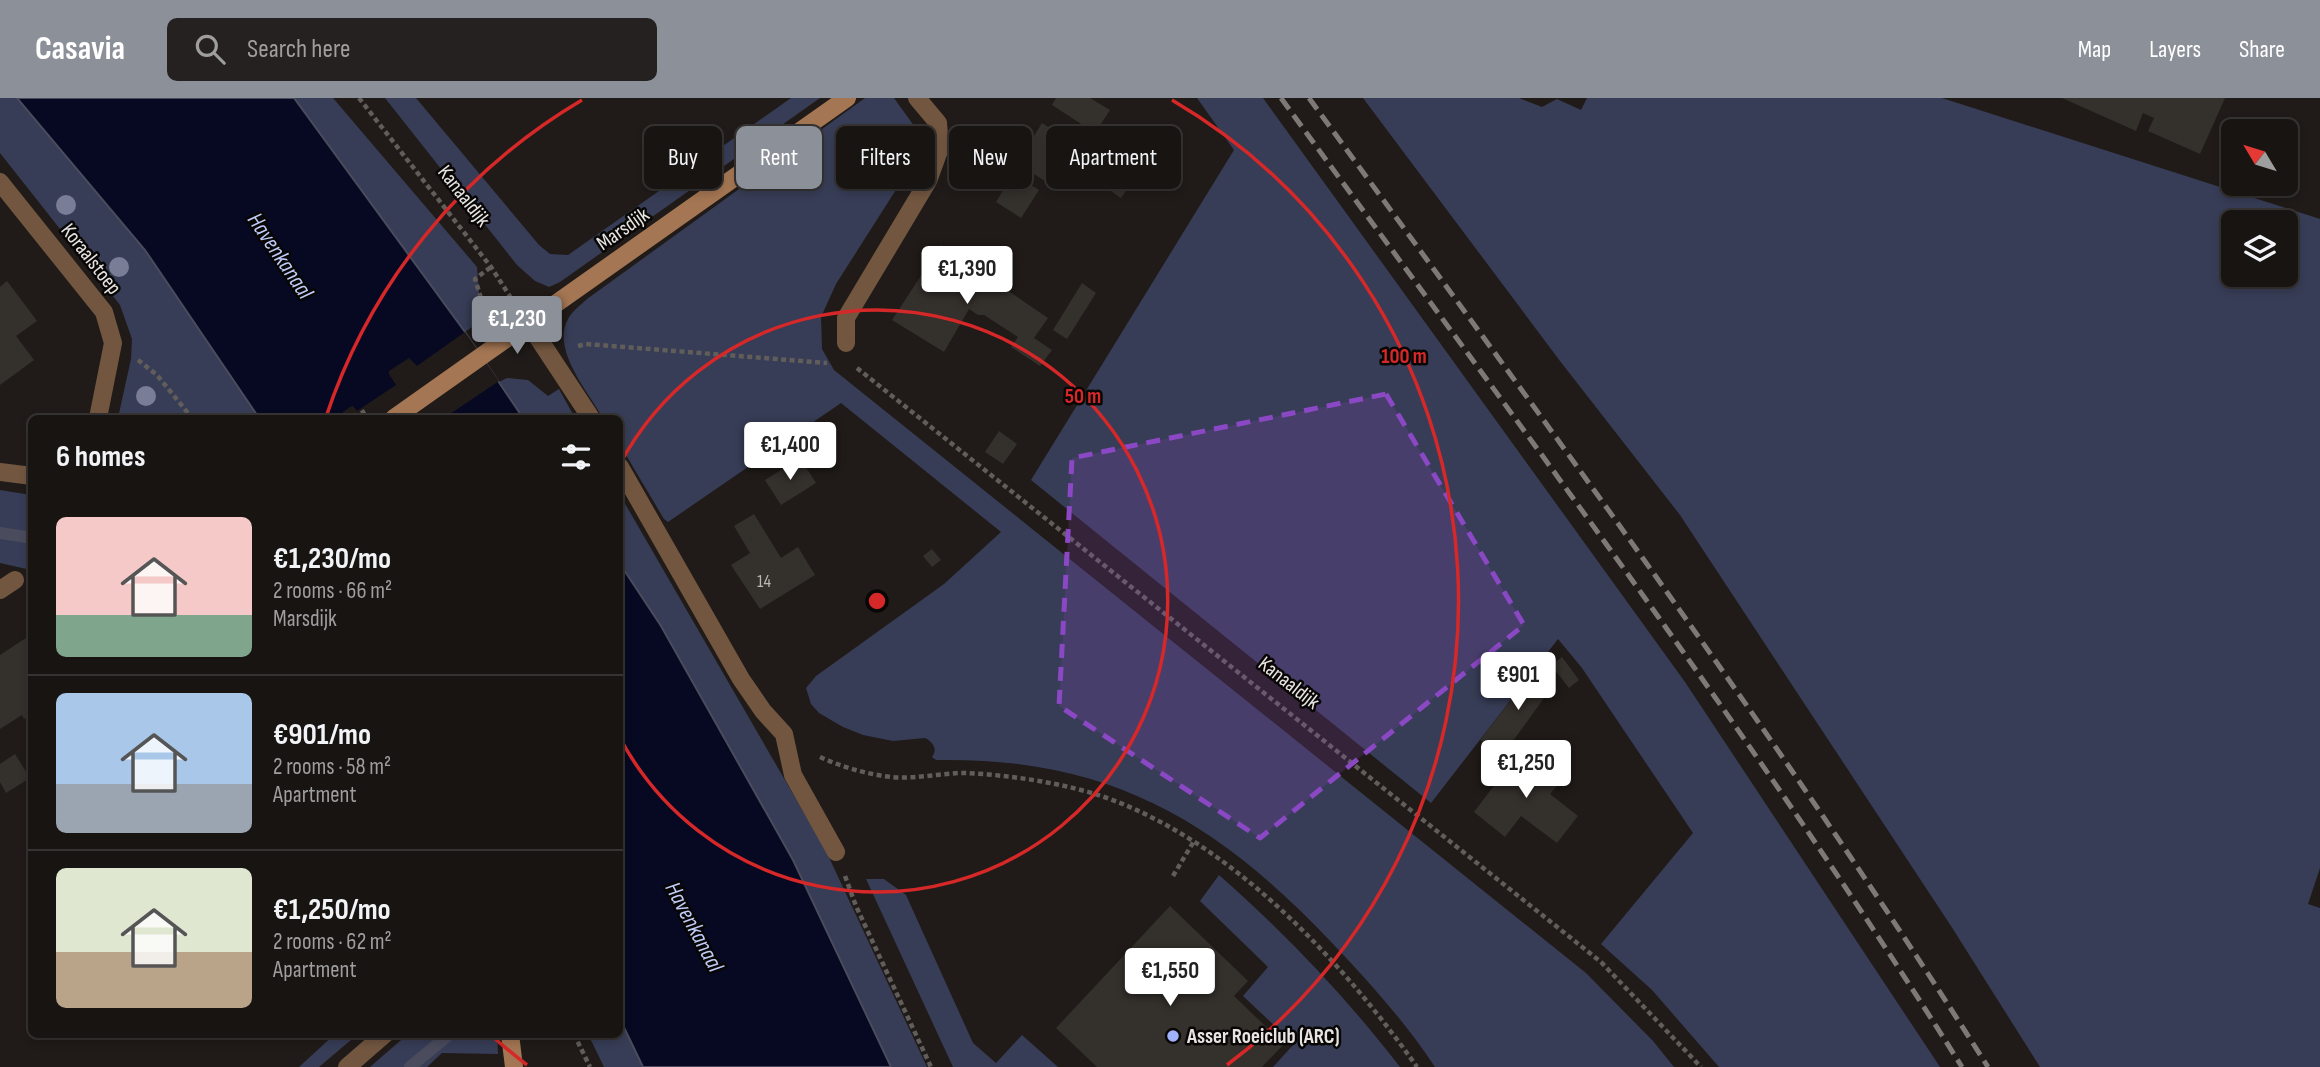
<!DOCTYPE html>
<meta charset="utf-8">
<style>
:root{--surface:#181412;--page:#252120;--text:#f1f3f6;--muted:#9f9e9f;--line:#363332;--accent:#8c9099}
body{margin:0;font-family:"Sofia Sans Condensed",sans-serif;background:var(--page);color:var(--text);height:100vh;display:flex;flex-direction:column;font-size:26px;white-space:nowrap}
*{box-sizing:border-box;margin:0}
p{font-size:23px;color:var(--muted)}
.icon{flex:none;width:38px;height:38px;fill:none;stroke:currentColor;stroke-width:2;stroke-linecap:round;stroke-linejoin:round}
.map{position:relative;flex:1;overflow:hidden}
.drawer{position:absolute;left:28px;top:317px;width:595px;height:623px;display:flex;flex-direction:column;background:var(--surface);border-radius:10px;box-shadow:0 4px 10px #0003,0 0 0 2px var(--line)}
.drawer>*{flex:none}
.hud{position:absolute;left:644px;top:28px;width:665px;height:63px;display:flex;gap:14px}
.needle{width:46px;rotate:308deg}
.buttons{position:absolute;left:2221px;top:21px;display:grid;gap:14px}
.buttons a{display:grid;place-items:center;width:77px;height:77px;border-radius:10px;background:var(--surface);box-shadow:0 4px 10px #0003,0 0 0 2px var(--line);font-size:35px}
.price{position:absolute;translate:-50% -60px;padding:0 16px;border-radius:7px;background:#fff;color:#222;font-size:23px;line-height:46px;filter:drop-shadow(0 2px 4px #0008)}
.price::after{content:'';position:absolute;left:50%;top:42px;width:21px;height:16px;margin-left:-10px;background:inherit;clip-path:polygon(0 0,100% 0,50% 100%)}
.price.selected{background:var(--accent);color:#fff}
ul{padding:0;list-style:none}
li{display:flex;align-items:center;gap:21px;height:175px;padding:0 28px}
li+li{border-top:2px solid var(--line)}
li span{display:grid;place-items:center;flex:none;width:196px;height:140px;border-radius:10px;color:#555}
li>.icon{margin-inline-start:auto}
span .icon{width:84px;height:84px;fill:#fffc;stroke-width:1}
li b{font-size:30px}
h2{display:flex;justify-content:space-between;align-items:center;height:84px;padding:0 28px;font-size:30px}
.tag{padding:0 24px;border-radius:10px;background:var(--surface);box-shadow:0 4px 10px #0003,0 0 0 2px var(--line);font-size:24px;line-height:63px}
.tag.selected{background:var(--accent);color:#fff}
header{display:flex;align-items:center;gap:42px;box-sizing:border-box;height:98px;padding:0 35px;background:var(--accent);color:#fff}
header strong{font-size:33px}
nav{display:flex;gap:38px;margin-inline-start:auto;font-size:24px}
.search{width:490px;height:63px;background:var(--page);display:flex;align-items:center;gap:18px;box-sizing:border-box;padding:0 24px;border-radius:10px;color:var(--muted);font-size:26px}
.map>svg:first-child{display:block}
.green{fill:#373d56;fill-rule:evenodd}
.water{fill:#070922;stroke:#4a4b5c;stroke-width:2}
.pier{fill:#201b18}
.lines{fill:none;stroke-linecap:round;stroke-linejoin:round}
.stream{stroke:#4a4b5c;stroke-width:12}
.building{fill:#34302c}
.path{stroke:#615d5a;stroke-width:4.5;stroke-dasharray:5 3.5;stroke-linecap:butt}
.street{stroke:#725640;stroke-width:18}
.secondary{stroke:#a47653;stroke-width:18}
.rail{stroke:#7d7976;stroke-width:5;stroke-dasharray:14 7;stroke-linecap:butt}
.tree{fill:#797d95}
.marked{fill:#8b48c4;fill-opacity:0.2;stroke:#8b48c4;stroke-width:5;stroke-dasharray:14 9;stroke-linejoin:round}
.ring{fill:none;stroke:#d62828;stroke-width:3.5}
.poi-dot{fill:#a1b2fd;stroke:#080706;stroke-width:2.5}
.labels{text-anchor:middle;dominant-baseline:central;stroke-width:5;stroke-linejoin:round;paint-order:stroke}
.number-label{font-size:18px;fill:#bab7b4}
.street-label{font-size:21px;fill:#e7e4e2;stroke:#080706}
.poi-label{font-size:21px;font-weight:bold;fill:#e7e4e2;stroke:#080706;text-anchor:start}
.water-label{font-size:23px;font-style:italic;fill:#bfcbf8;stroke:#080706}
.centre{fill:#d62828;stroke:#080706;stroke-width:3.5}
.ring-label{font-size:21px;text-anchor:middle;font-weight:bold;fill:#d62828;stroke:#080706;stroke-width:5;stroke-linejoin:round;paint-order:stroke}
</style>
<header>
<strong>Casavia</strong>
<div class="search"><svg class="icon" aria-label="search" viewBox="0 0 24 24"><circle cx="10" cy="10" r="6"/><path d="M15 15l6 6"/></svg>Search here</div>
<nav><a>Map</a><a>Layers</a><a>Share</a></nav>
</header>
<div class="map">
<svg width="2320" height="969" viewBox="0 0 2320 969">
<rect width="100%" height="100%" fill="#201b18"/>
<g class="green">
<path d="M0,0H17L145,152L259,320H118L131,261L132,241L120,207L0,55Z"/>
<path d="M294,0H333L477,169L480,209L475,227L465,234Z"/>
<path d="M385,0H416L539,147L550,156L568,157L791,0H820L560,184L549,189L535,183L517,167Z"/>
<path d="M865,0H894L917,32L920,54L836,186L821,219L822,251L834,272L1586,875L1653,943L1674,969H1435C1406,925 1370,885 1334,847C1217,723 1110,659 936,662L932,659C938,651 933,644 925,640L893,643L863,637L843,629L819,615L811,606L806,590L816,578L944,486L1001,434L841,305L668,424L664,421L620,347V320H603C588,294 551,251 568,221C572,213 581,207 587,201Z"/>
<path d="M1197,0H1263L1685,584L1940,969H1719L1652,892L1601,846L1693,735L1582,570L1558,541L1431,705L1031,382L1234,52Z"/>
<path d="M1363,0H1519L1542,9L1557,1L1581,12L1587,0H1942L2320,121V770L2308,806L2320,810V969H2040L1951,828L1680,417L1560,263ZM2233,124H2286V177H2233Z"/>
<path d="M507,280L528,282L548,298L559,291L575,320H523L499,284Z"/>
<path d="M0,392L31,397V472L0,465Z"/>
<path d="M620,397L826,753L927,969H891L793,762L661,528L620,466Z"/>
<path d="M1219,777C1286,836 1346,899 1400,969H1273L1294,946L1243,898L1268,869L1200,803Z"/>
<path d="M866,781H884L906,797L973,945L996,965L1022,937L1058,969H953Z"/>
<path d="M620,921L643,969H604L588,936H620Z"/>
<path d="M335,936H358L319,969H299Z"/>
<path d="M408,936H497L498,956L442,955L427,969H370Z"/>
</g>
<g class="water">
<path d="M17,0H294L465,234L523,320H259L145,152Z"/>
<path d="M620,466L661,528L793,762L891,969H643L620,921Z"/>
</g>
<path class="pier" d="M465,234L499,283L450,316L452,320H341L343,314L350,309L353,308L357,313L396,287L389,276V273L409,260L417,268Z"/>
<g class="lines">
<g class="stream">
<path d="M0,435L32,440"/>
<path d="M410,969L450,936"/>
</g>
</g>
<g class="building">
<path d="M1056,0H1090L1110,12L1095,35L1052,7Z"/>
<path d="M2062,0H2225L2200,56L2148,33L2154,20L2143,15L2136,33Z"/>
<path d="M1042,25L1077,47L1052,87L1017,66Z"/>
<path d="M1124,61L1140,72L1121,100L1105,89Z"/>
<path d="M1013,76L1039,92L1021,120L996,104Z"/>
<path d="M941,147L1048,220L1034,240L1052,252L1040,268L1011,249L1018,239L984,217H978L969,211L944,254L892,222Z"/>
<path d="M7,183L37,223L16,238L34,262L0,287V189Z"/>
<path d="M1082,185L1096,195L1067,241L1053,232Z"/>
<path d="M999,333L1017,346L1003,366L985,354Z"/>
<path d="M800,360L816,385L781,407L765,382Z"/>
<path d="M754,416L781,460L798,449L815,477L760,511L731,467L750,455L734,428Z"/>
<path d="M932,451L941,462L932,469L923,458Z"/>
<path d="M26,540L32,549V617L24,621L22,617L0,631V557Z"/>
<path d="M1562,559L1579,582L1569,590L1551,567Z"/>
<path d="M1536,570L1555,585L1502,658L1480,642Z"/>
<path d="M1521,652L1561,683L1550,696L1578,718L1557,745L1521,718L1505,739L1474,714Z"/>
<path d="M15,656L30,680L6,695L0,684V666Z"/>
<path d="M1170,808L1248,883L1234,898L1284,946L1262,969H1097L1056,930Z"/>
</g>
<g class="lines">
<g class="path">
<path d="M359,0L491,169L513,203"/>
<path d="M479,225L482,203L475,181L491,169"/>
<path d="M578,248L586,246L827,265"/>
<path d="M138,262L157,277L192,320"/>
<path d="M857,270L1601,864L1701,969"/>
<path d="M354,320L365,313"/>
<path d="M820,659C842,669 866,676 891,679C913,681 937,676 960,675C977,675 995,677 1012,679C1051,684 1090,692 1125,707C1242,756 1345,867 1417,969"/>
<path d="M845,778L856,808L931,969"/>
<path d="M1173,778L1194,743"/>
<path d="M574,936L590,969"/>
</g>
<g class="street">
<path d="M0,84L104,214L113,245L98,320"/>
<path d="M529,226L591,320"/>
<path d="M846,245V220L928,83L940,50L938,25L917,0"/>
<path d="M620,369L741,581L763,613L784,636L793,677L836,754"/>
<path d="M0,374L32,378"/>
<path d="M0,492L15,482"/>
<path d="M347,969L385,936"/>
</g>
<g class="secondary">
<path d="M394,320L847,0"/>
<path d="M510,936L514,969"/>
</g>
<g class="rail">
<path d="M1281,0C1513,319 1752,635 1962,969"/>
<path d="M1309,0C1541,319 1777,636 1988,969"/>
</g>
</g>
<g class="tree">
<circle cx="66" cy="107" r="10"/>
<circle cx="119" cy="169" r="10"/>
<circle cx="146" cy="298" r="10"/>
</g>
<path class="marked" d="M1386,296L1524,527L1260,740L1059,608L1072,360Z"/>
<g class="ring">
<path d="M620 366A291 291 0 1 1 620 640"/>
<path d="M527 967A581 581 0 0 1 492 938M326 319A581 581 0 0 1 582 2M1172 2A581 581 0 0 1 1227 967"/>
</g>
<circle class="poi-dot" cx="1173" cy="938" r="7"/>
<g class="labels">
<g class="number-label">
<text x="764" y="483">14</text>
</g>
<g class="street-label">
<text transform="translate(464 98) rotate(52)">Kanaaldijk</text>
<text transform="translate(623 131) rotate(-35)">Marsdijk</text>
<text transform="translate(91 161) rotate(52)">Koraalstoep</text>
<text transform="translate(1289 585) rotate(38)">Kanaaldijk</text>
</g>
<g class="poi-label">
<text x="1187" y="938">Asser Roeiclub (ARC)</text>
</g>
<g class="water-label">
<text transform="translate(280 158) rotate(56)">Havenkanaal</text>
<text transform="translate(694 829) rotate(62)">Havenkanaal</text>
</g>
</g>
<circle cx="877" cy="503" r="10" class="centre"/>
<g class="ring-label">
<text x="1404" y="265">100 m</text>
<text x="1083" y="305">50 m</text>
</g>
</svg>
<div class="buttons">
<a><svg class="needle" viewBox="-14 -14 28 28"><path d="M0-13l5 13h-10z" fill="#e53935"/><path d="M0 13l5-13h-10z" fill="#9f9e9f"/></svg></a>
<a><svg class="icon" aria-label="layers" viewBox="0 0 24 24"><path d="M12 4l9 5-9 5-9-5zM3 14l9 5 9-5"/></svg></a>
</div>
<b class="price" style="left:967px;top:208px">€1,390</b>
<b class="price selected" style="left:517px;top:258px">€1,230</b>
<b class="price" style="left:790px;top:384px">€1,400</b>
<b class="price" style="left:1518px;top:614px">€901</b>
<b class="price" style="left:1526px;top:702px">€1,250</b>
<b class="price" style="left:1170px;top:910px">€1,550</b>
<div class="hud">
<a class="tag">Buy</a>
<a class="tag selected">Rent</a>
<a class="tag">Filters</a>
<a class="tag">New</a>
<a class="tag">Apartment</a>
</div>
<section class="drawer">
<h2>6 homes<svg class="icon" aria-label="filters" viewBox="0 0 24 24"><path d="M4 7h16M4 17h16"/><circle cx="9" cy="7" r="2"/><circle cx="15" cy="17" r="2"/></svg></h2>
<ul>
<li><span style="background:linear-gradient(#f6c9c9 70%,#7fa58c 0)"><svg class="icon" aria-label="home" viewBox="0 0 24 24"><path d="M3 11l9-7 9 7M6 9v11h12V9"/></svg></span><div><b>€1,230/mo</b><p>2 rooms · 66 m²</p><p>Marsdijk</p></div></li>
<li><span style="background:linear-gradient(#a9c7e8 65%,#9aa5b1 0)"><svg class="icon" aria-label="home" viewBox="0 0 24 24"><path d="M3 11l9-7 9 7M6 9v11h12V9"/></svg></span><div><b>€901/mo</b><p>2 rooms · 58 m²</p><p>Apartment</p></div></li>
<li><span style="background:linear-gradient(#dfe7d0 60%,#b9a48a 0)"><svg class="icon" aria-label="home" viewBox="0 0 24 24"><path d="M3 11l9-7 9 7M6 9v11h12V9"/></svg></span><div><b>€1,250/mo</b><p>2 rooms · 62 m²</p><p>Apartment</p></div></li>
</ul>
</section>
</div>
